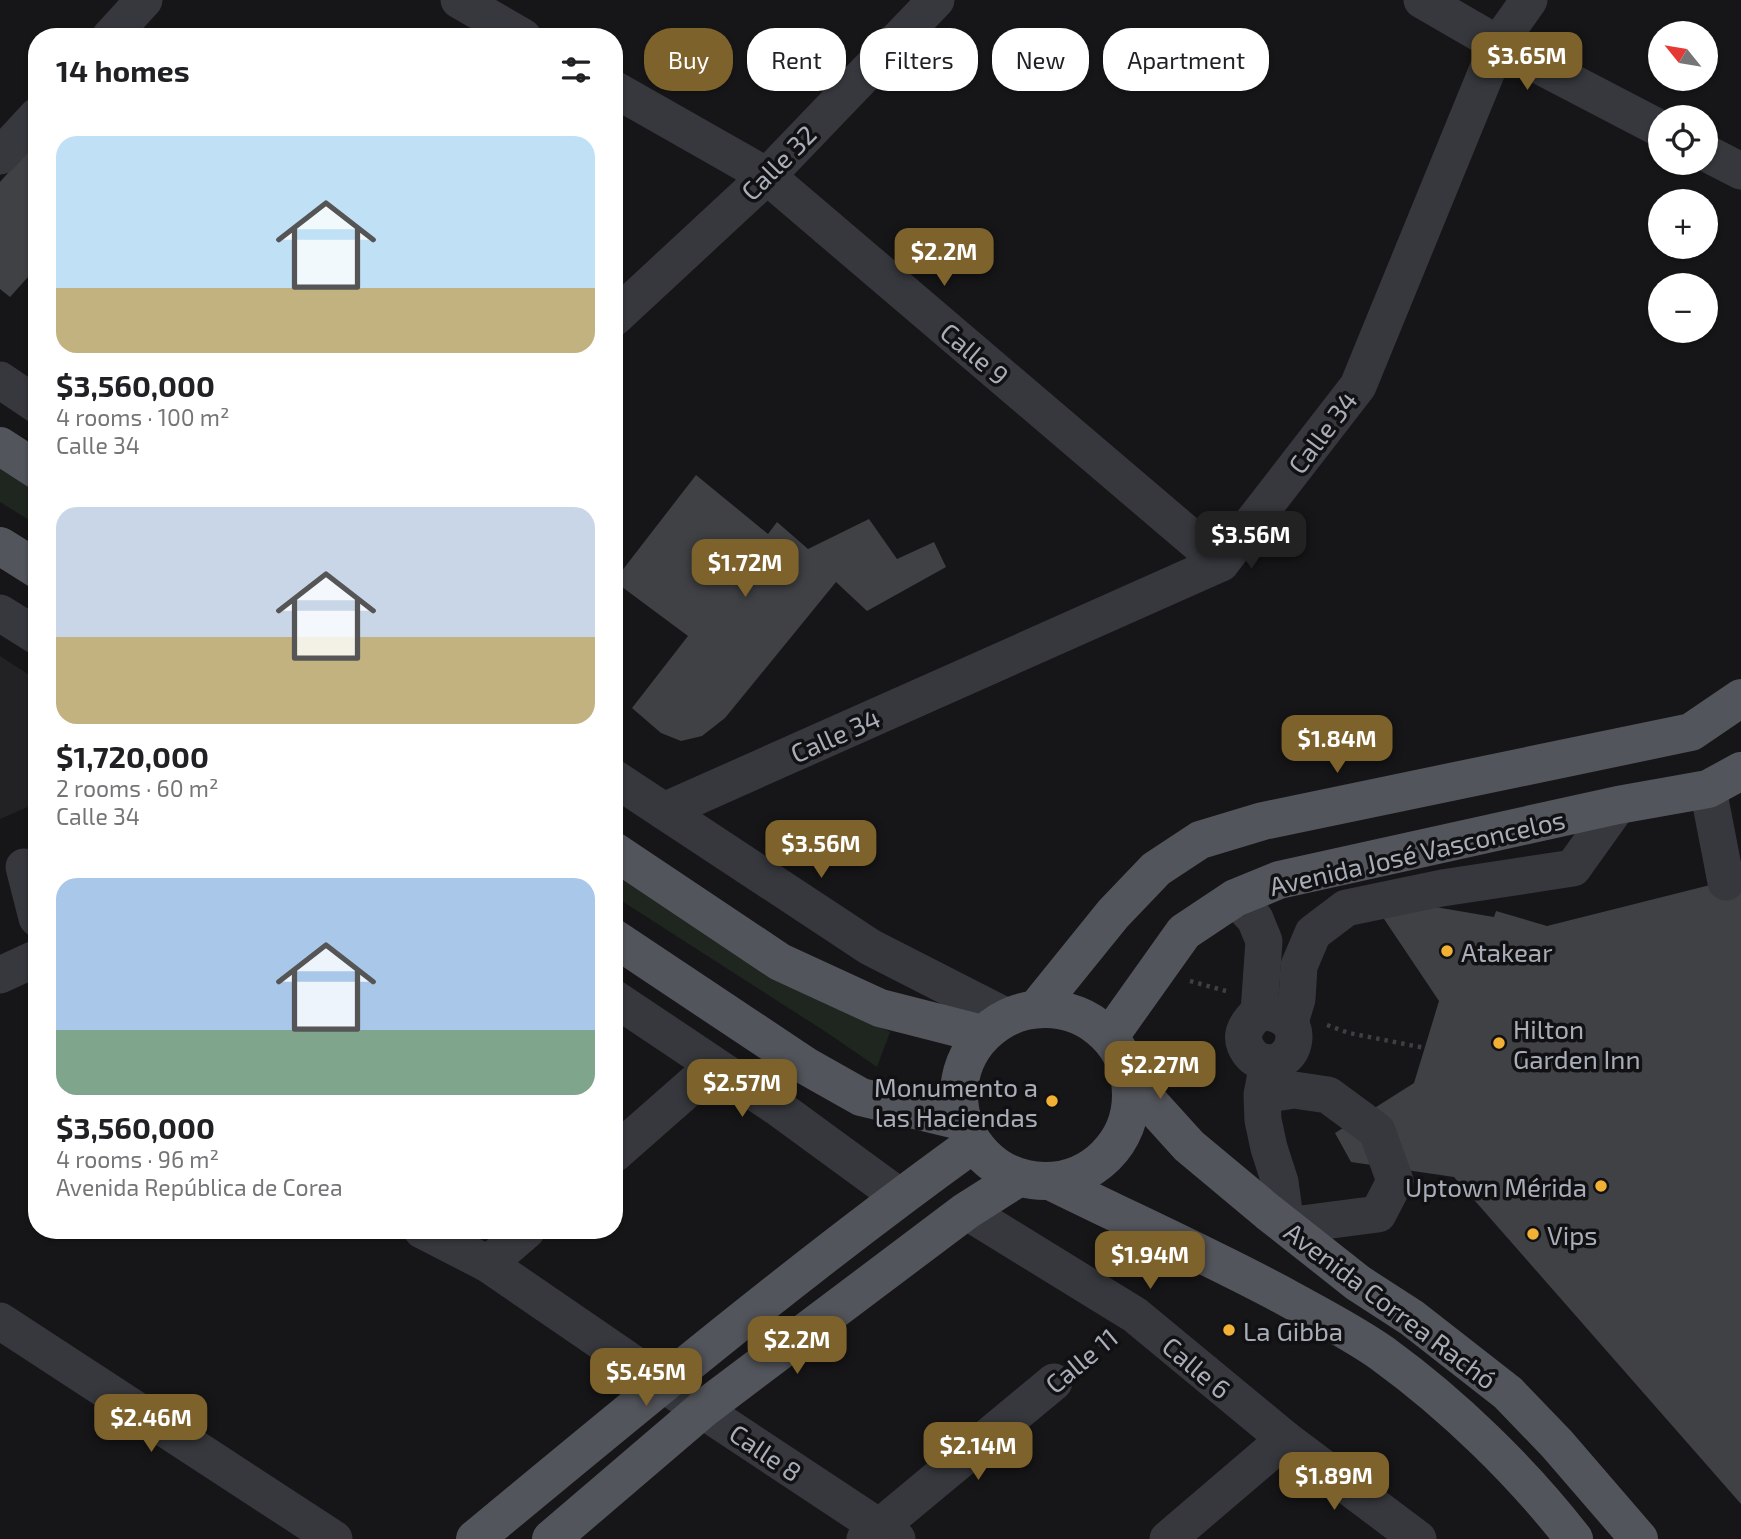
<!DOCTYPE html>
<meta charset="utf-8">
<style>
:root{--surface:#fff;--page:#f6f6f6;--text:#202124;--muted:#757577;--accent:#7e622b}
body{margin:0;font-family:"Exo 2",sans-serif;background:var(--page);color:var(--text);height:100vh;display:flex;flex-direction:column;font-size:26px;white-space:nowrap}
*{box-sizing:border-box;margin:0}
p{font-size:23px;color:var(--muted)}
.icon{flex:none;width:38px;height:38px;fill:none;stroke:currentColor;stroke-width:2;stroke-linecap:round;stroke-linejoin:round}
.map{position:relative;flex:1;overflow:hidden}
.details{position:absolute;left:28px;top:28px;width:595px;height:1211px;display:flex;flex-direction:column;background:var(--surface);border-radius:28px;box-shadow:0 2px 5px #0004}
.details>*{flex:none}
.top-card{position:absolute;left:644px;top:28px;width:665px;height:63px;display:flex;gap:14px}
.needle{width:46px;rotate:300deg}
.fabs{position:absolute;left:1648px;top:21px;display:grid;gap:14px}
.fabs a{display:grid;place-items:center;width:70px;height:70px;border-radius:50%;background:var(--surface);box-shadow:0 2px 5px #0004;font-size:35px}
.price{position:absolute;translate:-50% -60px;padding:0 16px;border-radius:14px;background:var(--accent);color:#fff;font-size:23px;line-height:46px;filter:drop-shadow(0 2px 4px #0008)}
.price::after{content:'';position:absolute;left:50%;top:42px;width:21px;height:16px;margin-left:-10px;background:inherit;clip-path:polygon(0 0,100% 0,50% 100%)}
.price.active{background:#222;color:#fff}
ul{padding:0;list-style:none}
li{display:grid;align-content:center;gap:14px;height:371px;padding:0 28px}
li span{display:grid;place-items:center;height:217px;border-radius:21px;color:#555}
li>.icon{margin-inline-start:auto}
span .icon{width:126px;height:126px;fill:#fffc;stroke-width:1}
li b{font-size:30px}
h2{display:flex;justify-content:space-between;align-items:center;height:84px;padding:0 28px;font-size:30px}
.tag{padding:0 24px;border-radius:28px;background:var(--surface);box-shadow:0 2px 5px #0004;font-size:24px;line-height:63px}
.tag.active{background:var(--accent);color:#fff}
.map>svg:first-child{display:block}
.built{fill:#222225}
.green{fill:#1e261f}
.building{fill:#404145}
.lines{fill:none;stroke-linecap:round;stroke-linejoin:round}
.path{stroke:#3d3f44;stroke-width:4.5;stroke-dasharray:3.5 5;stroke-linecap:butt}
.minor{stroke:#37383d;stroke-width:37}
.major{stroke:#53555c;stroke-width:38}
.poi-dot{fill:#f2b134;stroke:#111113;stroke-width:2.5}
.labels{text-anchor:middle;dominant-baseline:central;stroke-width:7;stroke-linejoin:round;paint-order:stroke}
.street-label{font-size:26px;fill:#a8adb8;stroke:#111113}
.poi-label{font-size:26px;fill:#a8adb8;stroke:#111113;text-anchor:start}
</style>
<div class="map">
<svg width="1741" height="1539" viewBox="0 0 1741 1539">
<rect width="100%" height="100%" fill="#161618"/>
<path class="built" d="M0,656L37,680V803L0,819Z"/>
<g class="green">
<path d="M0,464L37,489V525L0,502Z"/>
<path d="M614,870L778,979L890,1032L877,1067L829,1034L614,896Z"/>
</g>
<g class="building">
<path d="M35,142L37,267L10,297L0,289V182Z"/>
<path d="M696,475L768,534L777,522L808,549L869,519L897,559L934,542L946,567L867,611L836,582L725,718L702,736L681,741L661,733L632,708L688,636L614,581Z"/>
<path d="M1741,872V1504L1454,1177L1351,1162L1335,1133L1414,1083L1439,1001L1380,913L1406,902L1494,917L1496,911L1547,926L1738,878Z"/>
</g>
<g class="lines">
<g class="path">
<path d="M1190,981L1226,991"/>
<path d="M1327,1025L1349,1033L1425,1048"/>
<path d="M1079,1362L1107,1338"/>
</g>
<g class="minor">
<path d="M459,0L523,37"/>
<path d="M1422,0L1498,44L1661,129"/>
<path d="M110,37L144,0"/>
<path d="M614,89L767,176L1221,563"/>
<path d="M1706,153L1741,171"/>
<path d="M0,156L37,116"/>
<path d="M614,318L767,176L936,0"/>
<path d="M0,380L37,405"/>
<path d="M0,613L37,636"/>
<path d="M614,778L870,947L1007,1017"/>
<path d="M1708,789L1726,882"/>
<path d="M664,811L1221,563L1358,386L1498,44L1529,0"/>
<path d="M24,867L37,918"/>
<path d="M1235,898L1255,919L1264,941L1259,1012"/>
<path d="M0,975L37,958"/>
<path d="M614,998L781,1110L900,1197"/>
<path d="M1259,1012C1314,1011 1296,1074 1260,1061C1253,1058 1248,1052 1245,1045C1240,1032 1249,1021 1259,1012Z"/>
<path d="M1290,1022L1297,999L1299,966L1313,933L1346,908L1442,888L1573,868L1618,805"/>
<path d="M1262,1095L1294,1090L1328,1095L1377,1131L1395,1181L1378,1214L1286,1226L1280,1182L1269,1148L1263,1120L1262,1095L1268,1063"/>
<path d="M614,1154L714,1066"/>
<path d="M966,1211L1135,1315L1285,1439L1418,1539"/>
<path d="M422,1230L488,1264L663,1384L897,1539"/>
<path d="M488,1264L527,1230"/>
<path d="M0,1321L334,1539"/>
<path d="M865,1539L1054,1382"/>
<path d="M1168,1539L1285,1439"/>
</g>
<g class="major">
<path d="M0,446L37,470"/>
<path d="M0,546L37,569"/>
<path d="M614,851L780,962L880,1008L982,1034"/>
<path d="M614,938L806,1066L861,1097L961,1121"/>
<path d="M1037,1008L1113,914L1156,869L1200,840L1263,821L1691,732L1741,698"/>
<circle cx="1045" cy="1095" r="86"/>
<path d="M1110,1036L1184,932L1235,898L1279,880L1618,805L1708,789L1741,771"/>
<path d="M1131,1082L1189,1146L1268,1212L1358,1283L1412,1318L1508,1393L1557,1444L1639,1539"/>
<path d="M1052,1182C1129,1220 1207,1255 1282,1295C1316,1314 1352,1332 1383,1354C1453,1405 1521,1471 1574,1539"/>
<path d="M475,1539C638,1404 801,1268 973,1144"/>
<path d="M551,1539L703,1409L966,1211L1018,1178"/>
</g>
</g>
<g class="poi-dot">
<circle cx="1447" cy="951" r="7"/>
<circle cx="1499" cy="1043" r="7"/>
<circle cx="1052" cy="1101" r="7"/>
<circle cx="1601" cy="1186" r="7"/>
<circle cx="1533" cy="1234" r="7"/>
<circle cx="1229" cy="1330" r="7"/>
</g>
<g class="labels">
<g class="street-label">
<text transform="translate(778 162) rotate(-45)">Calle 32</text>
<text transform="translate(975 353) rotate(40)">Calle 9</text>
<text transform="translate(1322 432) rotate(-53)">Calle 34</text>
<text transform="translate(835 735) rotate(-24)">Calle 34</text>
<text transform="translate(1417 852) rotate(-13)">Avenida José Vasconcelos</text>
<text transform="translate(1391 1305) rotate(37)">Avenida Correa Rachó</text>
<text transform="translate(1081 1360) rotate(-40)">Calle 11</text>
<text transform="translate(1197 1367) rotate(40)">Calle 6</text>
<text transform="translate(766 1452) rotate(34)">Calle 8</text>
</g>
<g class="poi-label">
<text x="1461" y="951">Atakear</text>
<text x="1513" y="1028">Hilton<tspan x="1513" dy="30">Garden Inn</tspan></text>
<text x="1038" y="1086" text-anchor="end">Monumento a<tspan x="1038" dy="30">las Haciendas</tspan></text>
<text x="1587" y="1186" text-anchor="end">Uptown Mérida</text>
<text x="1547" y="1234">Vips</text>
<text x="1243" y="1330">La Gibba</text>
</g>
</g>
</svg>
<div class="fabs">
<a><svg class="needle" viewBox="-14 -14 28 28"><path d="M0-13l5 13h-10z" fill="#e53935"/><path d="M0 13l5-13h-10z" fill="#757577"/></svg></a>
<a><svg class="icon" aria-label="locate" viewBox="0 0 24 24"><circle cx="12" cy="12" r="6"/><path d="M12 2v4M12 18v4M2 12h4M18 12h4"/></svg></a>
<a>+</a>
<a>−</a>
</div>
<b class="price" style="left:1527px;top:92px">$3.65M</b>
<b class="price" style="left:944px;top:288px">$2.2M</b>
<b class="price active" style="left:1251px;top:571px">$3.56M</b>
<b class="price" style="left:745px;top:599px">$1.72M</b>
<b class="price" style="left:1337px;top:775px">$1.84M</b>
<b class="price" style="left:821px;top:880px">$3.56M</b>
<b class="price" style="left:1160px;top:1101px">$2.27M</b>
<b class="price" style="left:742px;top:1119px">$2.57M</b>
<b class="price" style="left:1150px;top:1291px">$1.94M</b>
<b class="price" style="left:797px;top:1376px">$2.2M</b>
<b class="price" style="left:646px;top:1408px">$5.45M</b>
<b class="price" style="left:151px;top:1454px">$2.46M</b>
<b class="price" style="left:978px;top:1482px">$2.14M</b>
<b class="price" style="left:1334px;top:1512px">$1.89M</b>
<div class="top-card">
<a class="tag active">Buy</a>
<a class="tag">Rent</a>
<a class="tag">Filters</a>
<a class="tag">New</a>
<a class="tag">Apartment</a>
</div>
<section class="details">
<h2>14 homes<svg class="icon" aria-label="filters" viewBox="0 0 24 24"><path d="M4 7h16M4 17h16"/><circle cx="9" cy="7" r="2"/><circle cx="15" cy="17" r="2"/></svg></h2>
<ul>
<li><span style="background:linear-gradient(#bfe0f5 70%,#c2b280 0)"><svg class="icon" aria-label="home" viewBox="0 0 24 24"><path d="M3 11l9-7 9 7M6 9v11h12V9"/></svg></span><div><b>$3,560,000</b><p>4 rooms · 100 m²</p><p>Calle 34</p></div></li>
<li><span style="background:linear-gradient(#c9d6e8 60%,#c2b280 0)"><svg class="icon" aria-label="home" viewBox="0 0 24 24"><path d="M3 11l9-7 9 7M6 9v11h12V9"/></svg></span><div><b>$1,720,000</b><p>2 rooms · 60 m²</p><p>Calle 34</p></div></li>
<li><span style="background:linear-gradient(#a9c7e8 70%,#7fa58c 0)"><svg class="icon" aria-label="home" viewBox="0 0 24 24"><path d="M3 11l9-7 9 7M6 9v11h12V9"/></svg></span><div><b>$3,560,000</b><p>4 rooms · 96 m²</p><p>Avenida República de Corea</p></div></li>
</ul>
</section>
</div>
